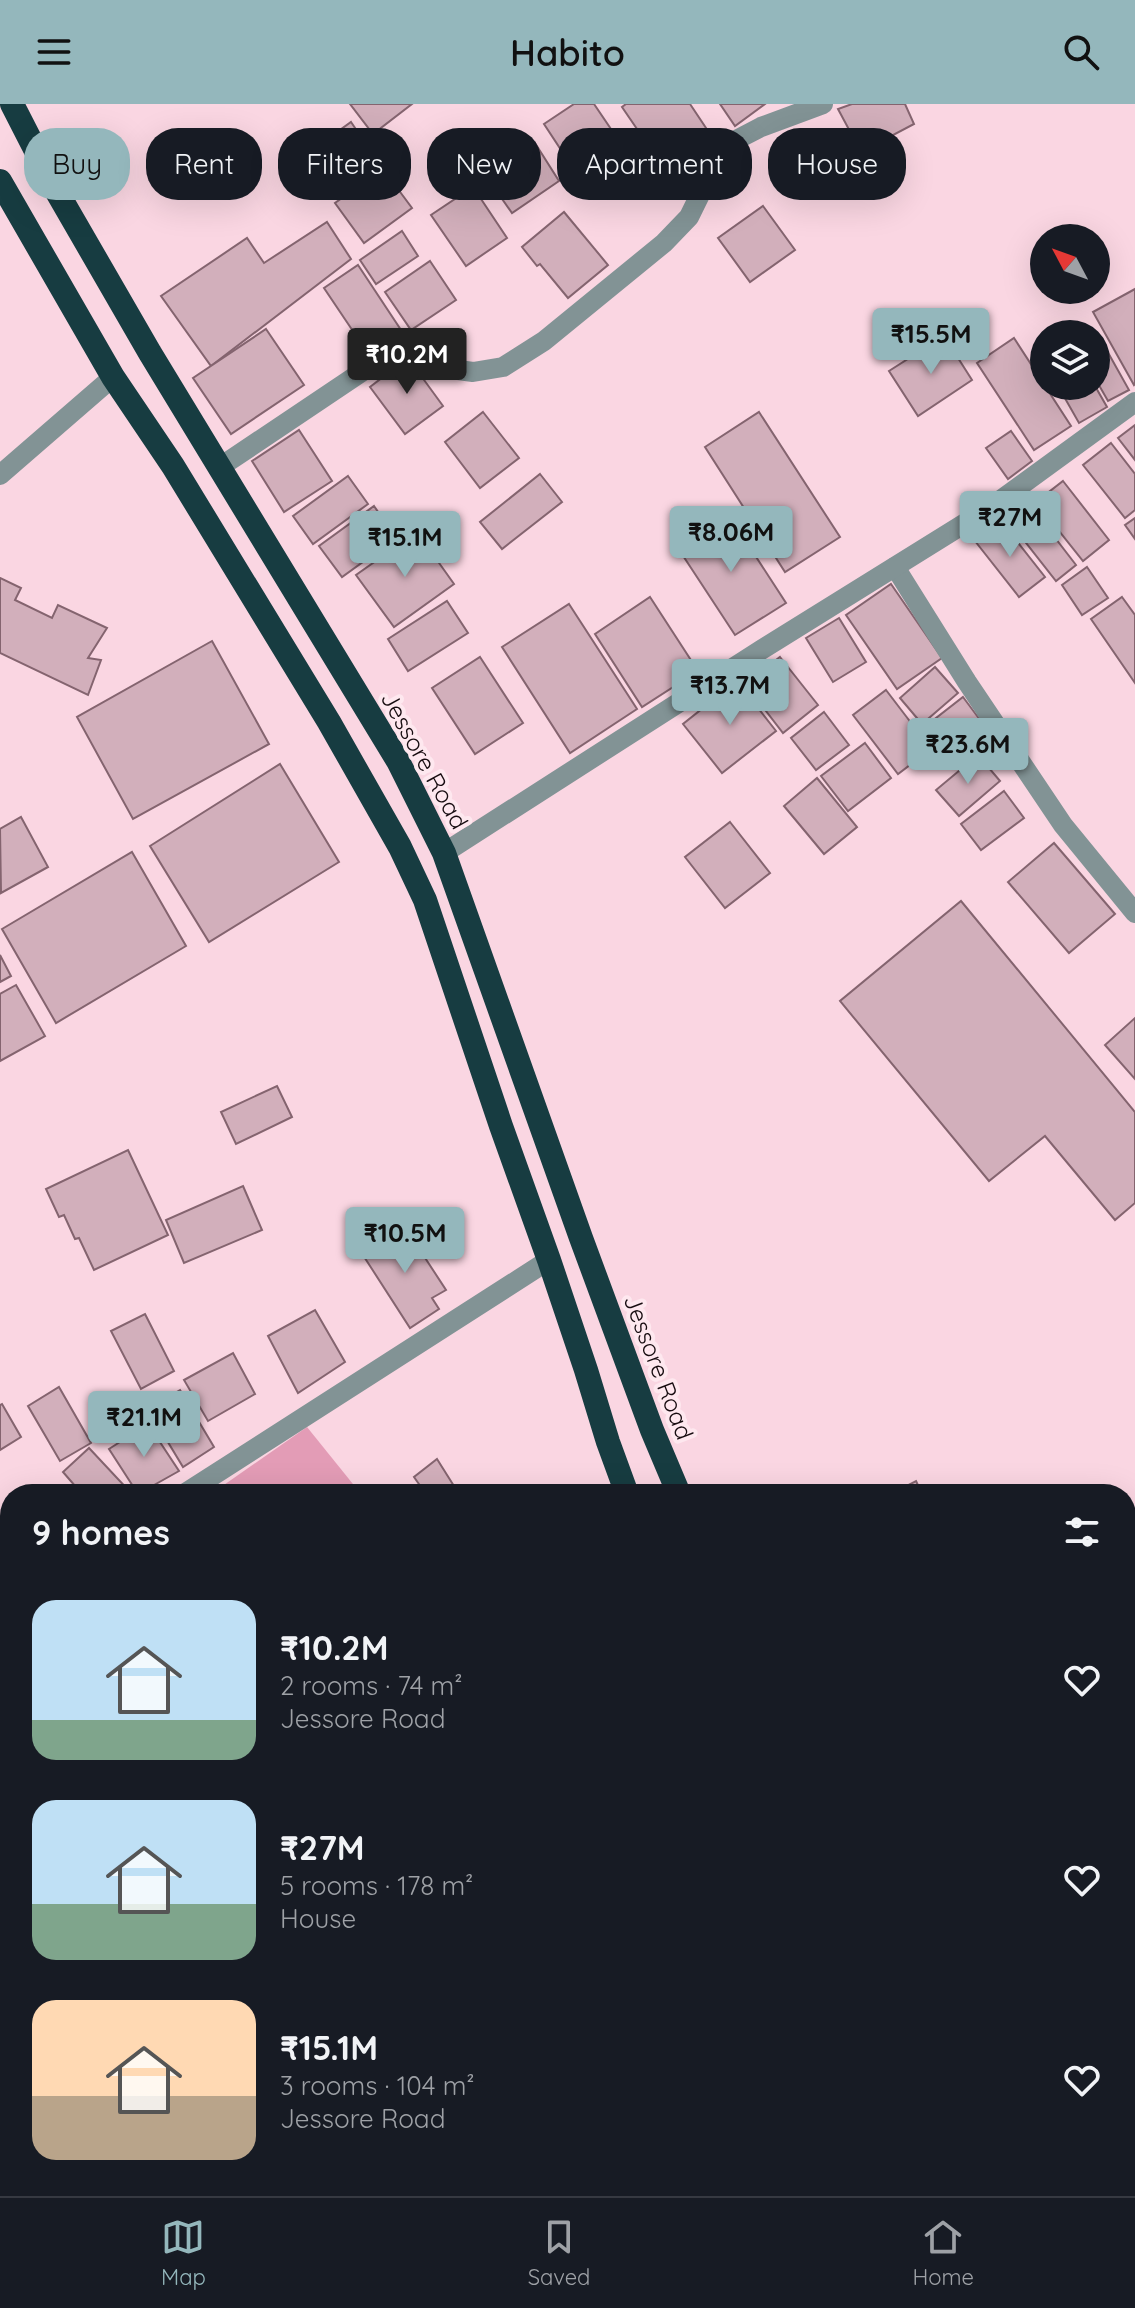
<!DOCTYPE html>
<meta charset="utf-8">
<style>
:root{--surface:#171b24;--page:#242831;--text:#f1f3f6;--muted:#9ea1a6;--line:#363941;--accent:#94b7bc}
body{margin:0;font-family:Quicksand,sans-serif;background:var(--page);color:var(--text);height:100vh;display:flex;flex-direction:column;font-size:30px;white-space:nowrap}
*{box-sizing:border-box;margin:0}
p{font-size:26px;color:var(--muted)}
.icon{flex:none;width:44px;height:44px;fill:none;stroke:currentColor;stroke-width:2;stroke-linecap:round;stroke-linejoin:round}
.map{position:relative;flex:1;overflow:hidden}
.side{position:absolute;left:0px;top:1380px;width:1136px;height:712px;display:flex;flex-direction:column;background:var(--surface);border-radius:32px 32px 0 0;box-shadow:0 8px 32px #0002}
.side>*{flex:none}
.banner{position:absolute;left:24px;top:24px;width:1088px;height:72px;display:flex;gap:16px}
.needle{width:52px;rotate:311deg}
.tools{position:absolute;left:1030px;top:120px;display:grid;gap:16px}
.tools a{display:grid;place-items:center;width:80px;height:80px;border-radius:50%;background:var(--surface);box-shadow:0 8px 32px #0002;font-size:40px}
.price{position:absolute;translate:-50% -68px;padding:0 18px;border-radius:8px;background:var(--accent);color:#111;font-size:26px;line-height:52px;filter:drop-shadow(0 2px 4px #0008)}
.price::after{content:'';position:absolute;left:50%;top:48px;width:24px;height:18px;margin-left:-12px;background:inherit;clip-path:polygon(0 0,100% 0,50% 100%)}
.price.current{background:#222;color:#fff}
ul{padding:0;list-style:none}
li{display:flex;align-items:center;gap:24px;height:200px;padding:0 32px}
li span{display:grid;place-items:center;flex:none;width:224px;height:160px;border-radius:24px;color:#555}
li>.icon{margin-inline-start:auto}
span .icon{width:96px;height:96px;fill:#fffc;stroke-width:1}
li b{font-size:34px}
h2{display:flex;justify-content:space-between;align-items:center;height:96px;padding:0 32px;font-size:34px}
.pill{padding:0 28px;border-radius:32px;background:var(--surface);box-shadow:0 8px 32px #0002;font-size:28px;line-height:72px}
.pill.current{background:var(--accent);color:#111}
header{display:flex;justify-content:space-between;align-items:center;height:104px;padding:0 32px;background:var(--accent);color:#111;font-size:36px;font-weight:600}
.tabs{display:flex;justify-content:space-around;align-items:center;height:112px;border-top:2px solid var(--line);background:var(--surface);font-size:22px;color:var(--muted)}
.tabs a{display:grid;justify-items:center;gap:4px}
.tabs .current{color:var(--accent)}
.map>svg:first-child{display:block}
.green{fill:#e39cb6}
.building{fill:#d2afbb;stroke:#84646f;stroke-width:2}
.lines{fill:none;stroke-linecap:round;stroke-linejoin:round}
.street{stroke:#829395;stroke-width:20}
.highway{stroke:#173c41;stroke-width:24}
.labels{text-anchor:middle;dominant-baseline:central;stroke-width:8;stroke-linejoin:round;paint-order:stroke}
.street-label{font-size:24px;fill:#170c10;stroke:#fee8ef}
</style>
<header><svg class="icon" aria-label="menu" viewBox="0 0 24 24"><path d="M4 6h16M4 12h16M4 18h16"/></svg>Habito<svg class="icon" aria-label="search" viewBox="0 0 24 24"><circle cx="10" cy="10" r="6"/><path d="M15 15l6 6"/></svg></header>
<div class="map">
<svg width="1135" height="2092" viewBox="0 0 1135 2092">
<rect width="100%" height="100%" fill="#fad6e2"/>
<path class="green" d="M307,1323L361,1390H211Z"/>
<g class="building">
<path d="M350,0H412L373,30Z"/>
<path d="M574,0H594L615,31L571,61L544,20Z"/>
<path d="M626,0H690L710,30L663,63L622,3Z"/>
<path d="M720,0H765L735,22Z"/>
<path d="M852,0H905L914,20L861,48L838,5Z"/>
<path d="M351,18L370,46L324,79L304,52Z"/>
<path d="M461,38L476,60L450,78L435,55Z"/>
<path d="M535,39L559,77L512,109L486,72Z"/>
<path d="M383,65L412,104L364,139L335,99Z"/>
<path d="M473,83L507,134L466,162L431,111Z"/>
<path d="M763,102L795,146L750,178L718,134Z"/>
<path d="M564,108L608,161L568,194L540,160L537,162L522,143Z"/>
<path d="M327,118L351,155L211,262L161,192L247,134L264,159Z"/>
<path d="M402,127L418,152L376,180L360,156Z"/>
<path d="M430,157L456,196L411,226L385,188Z"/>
<path d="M358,161L401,226L367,248L324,184Z"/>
<path d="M1135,185V280L1134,281L1093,208Z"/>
<path d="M266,225L304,281L231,330L193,274Z"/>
<path d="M944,232L972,276L918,312L889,267Z"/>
<path d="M1014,234L1071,322L1034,346L977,259Z"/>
<path d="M1101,236L1129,286L1108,297L1096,276V239Z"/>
<path d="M408,254L443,302L405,330L370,283Z"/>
<path d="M1058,282H1095L1107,303L1079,319Z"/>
<path d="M483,308L519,354L480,384L445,338Z"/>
<path d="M759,308L840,433L785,468L705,343Z"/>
<path d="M1135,321V356L1118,334Z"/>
<path d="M299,326L332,377L284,408L252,357Z"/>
<path d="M1011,327L1032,357L1008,375L986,344Z"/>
<path d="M1111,339L1135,370V406L1125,414L1083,361Z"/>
<path d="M540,370L562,398L502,445L480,418Z"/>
<path d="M348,372L368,400L313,440L293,412Z"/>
<path d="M1063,377L1109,436L1083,457L1036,398Z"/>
<path d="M1029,400L1076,461L1056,477L1008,416Z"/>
<path d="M374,402L396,434L342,473L319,442Z"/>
<path d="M727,408L786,499L735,531L676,441Z"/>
<path d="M1135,414V435L1125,421Z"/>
<path d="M1001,417L1045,473L1019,493L975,437Z"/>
<path d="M417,428L454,480L394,523L356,471Z"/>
<path d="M1087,463L1108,494L1082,511L1062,481Z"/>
<path d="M0,474L21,484L15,496L52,514L58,501L107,524L88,554L101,556L88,591L0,549Z"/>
<path d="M891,480L942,554L897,585L846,511Z"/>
<path d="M650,493L698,567L642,603L595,530Z"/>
<path d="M1122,493L1135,511V579L1091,515Z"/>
<path d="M447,497L468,529L408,567L388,535Z"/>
<path d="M569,500L637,605L570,649L502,543Z"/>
<path d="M839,514L866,558L833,578L806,534Z"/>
<path d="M212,537L269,640L133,715L77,613Z"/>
<path d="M480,553L523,619L475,650L432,584Z"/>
<path d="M780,553L818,601L783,629L745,580Z"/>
<path d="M935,563L958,589L922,620L900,594Z"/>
<path d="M737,577L776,627L722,669L683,620Z"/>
<path d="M886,586L931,645L898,670L853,611Z"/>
<path d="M963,593L986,624L946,656L922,625Z"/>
<path d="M824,608L849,641L816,666L791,634Z"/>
<path d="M865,639L891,674L848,707L821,672Z"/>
<path d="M978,651L1000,677L959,712L936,686Z"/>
<path d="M280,660L339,758L209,838L150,742Z"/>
<path d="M817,674L857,723L824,750L784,702Z"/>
<path d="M1004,687L1024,714L981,746L961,720Z"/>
<path d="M21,713L48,763L1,789L0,725Z"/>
<path d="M730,718L770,769L725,804L685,753Z"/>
<path d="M1054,739L1115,810L1069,849L1008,778Z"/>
<path d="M132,748L186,842L56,919L2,825Z"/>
<path d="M961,797L1135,1008V1099L1115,1116L1045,1032L989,1077L840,897Z"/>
<path d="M0,851L11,872L0,878Z"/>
<path d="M16,881L45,932L0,957V890Z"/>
<path d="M1135,914V975L1105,941Z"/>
<path d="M277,982L292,1013L236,1040L221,1008Z"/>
<path d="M128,1046L168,1131L94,1166L79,1134L75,1135L64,1111L59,1113L46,1085Z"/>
<path d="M243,1082L262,1126L184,1159L166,1116Z"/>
<path d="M403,1120L446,1186L432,1194L439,1205L410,1224L361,1148Z"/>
<path d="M315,1206L345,1258L298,1289L268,1232Z"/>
<path d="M145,1210L174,1267L141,1285L111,1227Z"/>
<path d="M233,1249L255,1290L208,1317L184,1276Z"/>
<path d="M59,1283L91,1339L60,1357L28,1302Z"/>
<path d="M180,1286L214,1343L183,1363L148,1305Z"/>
<path d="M2,1300L21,1333L0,1346V1301Z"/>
<path d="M148,1320L179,1367L138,1390L109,1345Z"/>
<path d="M89,1344L132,1390H82L63,1368Z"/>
<path d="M437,1355L459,1390H426L414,1373Z"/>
<path d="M916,1377L922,1390H891Z"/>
<path d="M311,2082H322L330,2092H298Z"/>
<path d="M487,2082H524L530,2092H493Z"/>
</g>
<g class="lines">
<g class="street">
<path d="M220,363L375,259L406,245L451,265L473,268L503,263L544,237L664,139L689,113L718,54L738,35L761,23L823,0"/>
<path d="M0,371L113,273"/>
<path d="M895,463L967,578L1063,721L1135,809"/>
<path d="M444,749L761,546L991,403L1135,298"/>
<path d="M184,1390L549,1156"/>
<path d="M0,1520L10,1513"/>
<path d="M0,1702L10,1716"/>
<path d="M1126,2030L1135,2026"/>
<path d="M336,2082L343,2092"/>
<path d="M608,2082L614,2092"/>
<path d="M185,2092L199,2082"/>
<path d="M396,2092L412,2082"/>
</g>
<g class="highway">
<path d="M12,0L57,88L150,249L398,657L444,749L581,1134L652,1326L679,1390"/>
<path d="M0,77L113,273L173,362L329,618L400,743L425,796L501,1022L549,1156L586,1266L608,1338L627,1390"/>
<path d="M946,2082L950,2092"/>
<path d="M994,2082L998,2092"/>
</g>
</g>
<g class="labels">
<g class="street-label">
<text transform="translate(425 656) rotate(61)">Jessore Road</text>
<text transform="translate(659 1263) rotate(69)">Jessore Road</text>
</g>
</g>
</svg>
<div class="tools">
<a><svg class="needle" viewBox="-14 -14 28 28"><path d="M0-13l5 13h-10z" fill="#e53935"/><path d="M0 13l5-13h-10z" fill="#9ea1a6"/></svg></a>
<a><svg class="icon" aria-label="layers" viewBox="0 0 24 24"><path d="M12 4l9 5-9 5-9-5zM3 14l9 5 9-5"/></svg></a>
</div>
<b class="price" style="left:931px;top:272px">₹15.5M</b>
<b class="price current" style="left:407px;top:292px">₹10.2M</b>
<b class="price" style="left:1010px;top:455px">₹27M</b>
<b class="price" style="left:731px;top:470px">₹8.06M</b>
<b class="price" style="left:405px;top:475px">₹15.1M</b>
<b class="price" style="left:730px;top:623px">₹13.7M</b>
<b class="price" style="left:968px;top:682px">₹23.6M</b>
<b class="price" style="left:405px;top:1171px">₹10.5M</b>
<b class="price" style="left:144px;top:1355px">₹21.1M</b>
<div class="banner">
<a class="pill current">Buy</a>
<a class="pill">Rent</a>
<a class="pill">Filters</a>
<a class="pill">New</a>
<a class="pill">Apartment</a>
<a class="pill">House</a>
</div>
<section class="side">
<h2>9 homes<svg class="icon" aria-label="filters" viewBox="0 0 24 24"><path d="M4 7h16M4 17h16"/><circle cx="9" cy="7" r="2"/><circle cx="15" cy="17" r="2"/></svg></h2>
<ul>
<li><span style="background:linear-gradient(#bfe0f5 75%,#7fa58c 0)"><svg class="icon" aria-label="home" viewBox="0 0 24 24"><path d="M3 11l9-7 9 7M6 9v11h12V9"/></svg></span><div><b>₹10.2M</b><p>2 rooms · 74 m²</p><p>Jessore Road</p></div><svg class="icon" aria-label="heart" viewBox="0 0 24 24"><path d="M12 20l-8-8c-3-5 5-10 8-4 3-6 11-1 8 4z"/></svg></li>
<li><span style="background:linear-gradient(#bfe0f5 65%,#7fa58c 0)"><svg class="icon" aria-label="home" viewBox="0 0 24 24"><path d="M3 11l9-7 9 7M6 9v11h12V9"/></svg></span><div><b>₹27M</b><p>5 rooms · 178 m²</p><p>House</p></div><svg class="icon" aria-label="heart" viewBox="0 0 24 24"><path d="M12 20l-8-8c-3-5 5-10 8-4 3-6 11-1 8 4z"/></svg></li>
<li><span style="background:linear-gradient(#ffd9b3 60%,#b9a48a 0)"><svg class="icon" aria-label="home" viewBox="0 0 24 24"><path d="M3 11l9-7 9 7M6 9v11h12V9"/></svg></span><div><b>₹15.1M</b><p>3 rooms · 104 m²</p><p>Jessore Road</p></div><svg class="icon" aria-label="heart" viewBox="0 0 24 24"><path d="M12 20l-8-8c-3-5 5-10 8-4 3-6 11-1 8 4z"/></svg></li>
</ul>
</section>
</div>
<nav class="tabs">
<a class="current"><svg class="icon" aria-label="map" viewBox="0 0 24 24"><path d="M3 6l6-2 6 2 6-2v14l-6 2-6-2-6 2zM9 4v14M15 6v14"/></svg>Map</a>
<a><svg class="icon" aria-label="saved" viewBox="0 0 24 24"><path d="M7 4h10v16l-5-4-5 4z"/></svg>Saved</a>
<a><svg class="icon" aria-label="home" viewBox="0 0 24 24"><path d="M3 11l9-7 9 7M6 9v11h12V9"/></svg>Home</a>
</nav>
